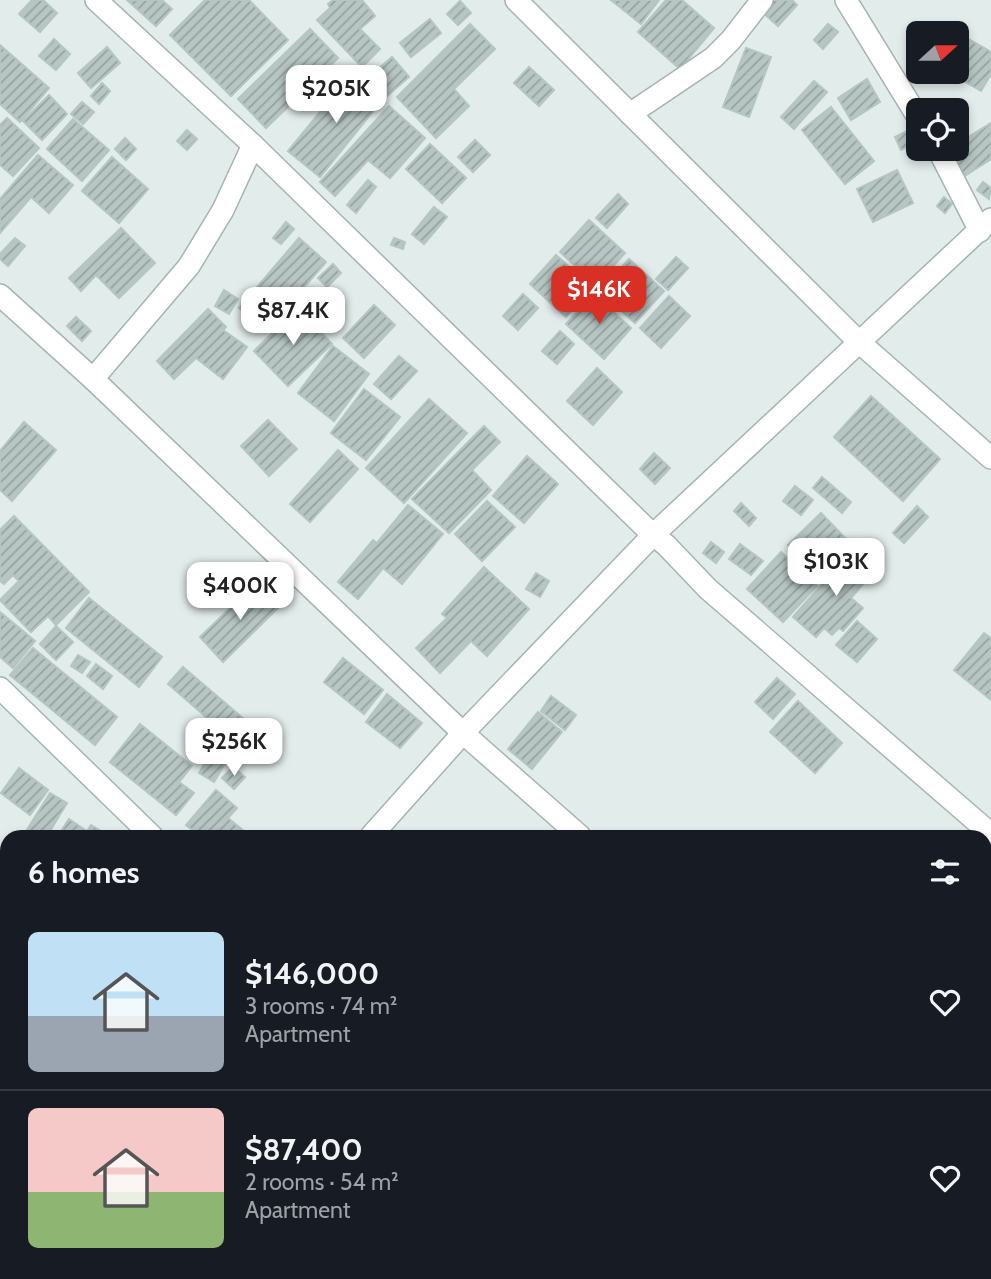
<!DOCTYPE html>
<meta charset="utf-8">
<style>
:root{--surface:#171b24;--page:#20242c;--text:#f1f3f6;--muted:#9ea1a6;--line:#363941;--accent:#d93025}
body{margin:0;font-family:Cabin,sans-serif;background:var(--page);color:var(--text);height:100vh;display:flex;flex-direction:column;font-size:26px;white-space:nowrap}
*{box-sizing:border-box;margin:0}
p{font-size:23px;color:var(--muted)}
.icon{flex:none;width:38px;height:38px;fill:none;stroke:currentColor;stroke-width:2;stroke-linecap:round;stroke-linejoin:round}
.map{position:relative;flex:1;overflow:hidden}
.side{position:absolute;left:0px;top:830px;width:992px;height:450px;display:flex;flex-direction:column;background:var(--surface);border-radius:21px 21px 0 0;box-shadow:0 4px 10px #0003}
.side>*{flex:none}
.needle{width:46px;rotate:69deg}
.tools{position:absolute;left:906px;top:21px;display:grid;gap:14px}
.tools a{display:grid;place-items:center;width:63px;height:63px;border-radius:10px;background:var(--surface);box-shadow:0 4px 10px #0003;font-size:35px}
.price{position:absolute;translate:-50% -60px;padding:0 16px;border-radius:14px;background:#fff;color:#222;font-size:23px;line-height:46px;filter:drop-shadow(0 2px 4px #0008)}
.price::after{content:'';position:absolute;left:50%;top:42px;width:21px;height:16px;margin-left:-10px;background:inherit;clip-path:polygon(0 0,100% 0,50% 100%)}
.price.on{background:var(--accent);color:#fff}
ul{padding:0;list-style:none}
li{display:flex;align-items:center;gap:21px;height:175px;padding:0 28px}
li+li{border-top:2px solid var(--line)}
li span{display:grid;place-items:center;flex:none;width:196px;height:140px;border-radius:10px;color:#555}
li>.icon{margin-inline-start:auto}
span .icon{width:84px;height:84px;fill:#fffc;stroke-width:1}
li b{font-size:30px}
h2{display:flex;justify-content:space-between;align-items:center;height:84px;padding:0 28px;font-size:30px}
.map>svg:first-child{display:block}
.building{fill:url(#building-hatch);stroke:#b4c5c2;stroke-width:2}
.lines{fill:none;stroke-linecap:round;stroke-linejoin:round}
.street-casing{stroke:#a5b4b2;stroke-width:24}
.secondary-casing{stroke:#a0b7b4;stroke-width:24}
.street{stroke:#fff;stroke-width:21}
.secondary{stroke:#fff;stroke-width:21}
</style>
<div class="map">
<svg width="991" height="1279" viewBox="0 0 991 1279">
<defs>
<pattern id="building-hatch" width="6" height="6" patternUnits="userSpaceOnUse" patternTransform="scale(1.75)"><rect width="6" height="6" fill="#b7c6c3"/><path d="M-1 1l2-2M0 6l6-6M5 7l2-2" fill="none" stroke="#94a2a0"/></pattern>
</defs>
<rect width="100%" height="100%" fill="#e2ecea"/>
<g class="building">
<path d="M32,0H43L57,13L40,32L19,14Z"/>
<path d="M127,0H162L172,9L156,26Z"/>
<path d="M205,0H249L288,40L231,96L170,35Z"/>
<path d="M333,0H362L375,16L360,29L380,49L362,67L317,20L330,8L328,4Z"/>
<path d="M611,0H659L641,24Z"/>
<path d="M666,0H682L714,28L680,69L638,32Z"/>
<path d="M771,0H792L797,5L778,26L761,11Z"/>
<path d="M460,1L471,13L458,25L447,14Z"/>
<path d="M430,19L441,33L411,57L400,43Z"/>
<path d="M470,24L495,49L454,89L469,106L436,138L397,97Z"/>
<path d="M828,24L838,32L823,49L814,40Z"/>
<path d="M310,29L338,58L266,128L238,99Z"/>
<path d="M960,34L991,52V74L981,91L948,72H957V39Z"/>
<path d="M54,39L70,54L56,70L39,56Z"/>
<path d="M0,45L49,88L20,122L0,104Z"/>
<path d="M107,47L120,63L91,88L78,73Z"/>
<path d="M746,48L771,57L749,117L723,107Z"/>
<path d="M392,57L409,77L387,96L370,76Z"/>
<path d="M529,67L554,90L539,106L514,83Z"/>
<path d="M352,73L383,99L320,177L288,151Z"/>
<path d="M867,79L880,102L851,120L838,98Z"/>
<path d="M814,81L827,92L794,129L781,117Z"/>
<path d="M102,83L110,91L99,104L91,96Z"/>
<path d="M49,95L67,114L42,140L23,121Z"/>
<path d="M82,102L94,112L83,124L71,114Z"/>
<path d="M389,106L425,138L390,178L368,160L335,196L320,182Z"/>
<path d="M831,107L874,161L845,184L802,130Z"/>
<path d="M7,118L39,148L13,176L0,165V125Z"/>
<path d="M73,119L109,150L82,181L47,149Z"/>
<path d="M991,123V159L963,177L949,149H957V144Z"/>
<path d="M187,130L197,139L187,150L177,141Z"/>
<path d="M907,131L913,144L901,150L895,137Z"/>
<path d="M125,138L136,149L126,160L115,149Z"/>
<path d="M475,140L490,155L473,172L458,157Z"/>
<path d="M430,144L466,178L442,203L406,169Z"/>
<path d="M38,155L73,185L49,213L31,197L0,233V199Z"/>
<path d="M112,157L148,189L119,223L82,191Z"/>
<path d="M897,170L913,203L873,222L857,189Z"/>
<path d="M368,180L376,187L356,213L347,205Z"/>
<path d="M983,182L991,188L989,199L977,190Z"/>
<path d="M618,194L628,204L607,228L596,218Z"/>
<path d="M944,197L952,204L945,213L937,206Z"/>
<path d="M434,207L447,217L424,244L412,234Z"/>
<path d="M589,220L625,253L596,285L560,252Z"/>
<path d="M286,222L294,229L281,244L273,238Z"/>
<path d="M121,228L155,263L119,298L96,275L81,291L69,278Z"/>
<path d="M15,238L25,246L8,266L0,259V254Z"/>
<path d="M299,238L326,262L266,331L239,308Z"/>
<path d="M394,238L405,242L403,249L391,245Z"/>
<path d="M556,255L592,287L566,317L530,284Z"/>
<path d="M676,257L688,268L668,290L656,279Z"/>
<path d="M629,259L664,291L635,323L600,291Z"/>
<path d="M333,264L341,273L327,287L318,278Z"/>
<path d="M224,290L238,299L229,314L215,306Z"/>
<path d="M523,294L538,308L518,330L503,316Z"/>
<path d="M594,294L631,328L604,359L566,324Z"/>
<path d="M669,296L690,316L661,348L640,328Z"/>
<path d="M374,305L395,325L364,358L343,338Z"/>
<path d="M298,308L332,344L288,386L254,351Z"/>
<path d="M208,309L226,327L223,330L247,347L223,379L196,358L174,379L157,361Z"/>
<path d="M76,317L91,331L82,341L67,326Z"/>
<path d="M560,331L574,344L557,364L542,351Z"/>
<path d="M333,346L369,374L334,421L298,393Z"/>
<path d="M399,356L417,371L391,399L374,384Z"/>
<path d="M597,368L622,392L593,425L567,401Z"/>
<path d="M364,389L400,417L366,460L331,433Z"/>
<path d="M871,396L940,459L903,501L834,437Z"/>
<path d="M429,399L467,433L404,503L366,468Z"/>
<path d="M268,420L297,449L269,476L241,446Z"/>
<path d="M24,422L56,450L12,501L0,490V451Z"/>
<path d="M484,426L500,442L472,470L491,490L449,533L412,499Z"/>
<path d="M338,450L358,469L310,522L290,504Z"/>
<path d="M654,453L670,468L655,484L640,469Z"/>
<path d="M527,456L558,484L524,523L493,496Z"/>
<path d="M822,477L851,502L842,513L813,488Z"/>
<path d="M795,486L813,500L801,515L783,501Z"/>
<path d="M487,501L515,527L482,561L455,534Z"/>
<path d="M741,503L756,518L749,526L734,511Z"/>
<path d="M408,505L443,534L402,584L383,568L358,599L338,582L373,540L377,543Z"/>
<path d="M917,506L928,517L904,543L893,533Z"/>
<path d="M821,513L850,543L817,575L788,545Z"/>
<path d="M14,516L89,592L56,625L48,616L31,632L0,600L19,581L13,575L4,584L0,581V530Z"/>
<path d="M711,542L724,552L716,563L703,553Z"/>
<path d="M740,544L763,561L751,575L729,559Z"/>
<path d="M852,550L875,570L851,598L863,608L843,631L839,628L832,635L824,628L816,637L793,617Z"/>
<path d="M781,552L817,586L783,622L747,589Z"/>
<path d="M484,567L529,609L487,656L471,641L440,673L416,648L447,618L442,614Z"/>
<path d="M536,573L549,581L540,597L526,589Z"/>
<path d="M257,582L280,606L223,662L200,637Z"/>
<path d="M89,598L162,657L139,687L66,628Z"/>
<path d="M0,612L35,641L13,668L0,657Z"/>
<path d="M857,621L877,639L857,662L836,645Z"/>
<path d="M56,626L73,642L56,660L40,644Z"/>
<path d="M984,633L991,638V700L954,670Z"/>
<path d="M33,648L117,717L95,745L10,675Z"/>
<path d="M78,655L90,662L82,673L71,666Z"/>
<path d="M343,658L383,690L364,714L324,682Z"/>
<path d="M96,664L112,676L103,689L87,676Z"/>
<path d="M183,667L258,731L242,748L168,684Z"/>
<path d="M777,678L795,694L773,719L755,702Z"/>
<path d="M387,694L422,723L400,748L366,722Z"/>
<path d="M551,696L576,715L565,730L541,711Z"/>
<path d="M798,701L842,743L815,773L770,732Z"/>
<path d="M538,712L562,732L532,769L508,749Z"/>
<path d="M140,724L192,766L179,782L194,793L176,815L110,762Z"/>
<path d="M220,738L235,747L214,782L199,773Z"/>
<path d="M233,767L245,777L234,789L222,778Z"/>
<path d="M19,768L48,790L30,815L1,793Z"/>
<path d="M216,790L237,808L228,818L250,836H200L186,825Z"/>
<path d="M50,793L67,803L47,836H23Z"/>
<path d="M69,819L85,830L81,836H58Z"/>
<path d="M91,825L109,836H84Z"/>
<path d="M3,909L7,910V963L0,961V917Z"/>
<path d="M991,991V1016L985,1011V997Z"/>
<path d="M985,1130L991,1135V1147L986,1153Z"/>
<path d="M985,1240L991,1244V1263L989,1267L985,1265Z"/>
<path d="M775,1272H805L800,1279H770Z"/>
</g>
<g class="lines">
<g class="street-casing">
<g id="street">
<path d="M96,0L253,145L653,535L666,545L708,589L991,834"/>
<path d="M516,0L859,342L991,458"/>
<path d="M846,0L919,119"/>
<path d="M630,114L713,58L731,40L762,0"/>
<path d="M938,149L980,231"/>
<path d="M0,295L93,379L463,733L580,836"/>
<path d="M93,379L189,266L223,210L253,145"/>
<path d="M371,836L463,733L653,535L991,219"/>
<path d="M0,1041L7,1042"/>
<path d="M985,1195L991,1200"/>
</g>
</g>
<g class="secondary-casing">
<g id="secondary">
<path d="M0,688L152,836"/>
<path d="M599,1272L606,1279"/>
</g>
</g>
<use href="#street" class="street"/>
<use href="#secondary" class="secondary"/>
</g>
</svg>
<div class="tools">
<a><svg class="needle" viewBox="-14 -14 28 28"><path d="M0-13l5 13h-10z" fill="#e53935"/><path d="M0 13l5-13h-10z" fill="#9ea1a6"/></svg></a>
<a><svg class="icon" aria-label="locate" viewBox="0 0 24 24"><circle cx="12" cy="12" r="6"/><path d="M12 2v4M12 18v4M2 12h4M18 12h4"/></svg></a>
</div>
<b class="price" style="left:336px;top:125px">$205K</b>
<b class="price on" style="left:599px;top:326px">$146K</b>
<b class="price" style="left:293px;top:347px">$87.4K</b>
<b class="price" style="left:836px;top:598px">$103K</b>
<b class="price" style="left:240px;top:622px">$400K</b>
<b class="price" style="left:234px;top:778px">$256K</b>
<section class="side">
<h2>6 homes<svg class="icon" aria-label="filters" viewBox="0 0 24 24"><path d="M4 7h16M4 17h16"/><circle cx="9" cy="7" r="2"/><circle cx="15" cy="17" r="2"/></svg></h2>
<ul>
<li><span style="background:linear-gradient(#bfe0f5 60%,#9aa5b1 0)"><svg class="icon" aria-label="home" viewBox="0 0 24 24"><path d="M3 11l9-7 9 7M6 9v11h12V9"/></svg></span><div><b>$146,000</b><p>3 rooms · 74 m²</p><p>Apartment</p></div><svg class="icon" aria-label="heart" viewBox="0 0 24 24"><path d="M12 20l-8-8c-3-5 5-10 8-4 3-6 11-1 8 4z"/></svg></li>
<li><span style="background:linear-gradient(#f6c9c9 60%,#8fb573 0)"><svg class="icon" aria-label="home" viewBox="0 0 24 24"><path d="M3 11l9-7 9 7M6 9v11h12V9"/></svg></span><div><b>$87,400</b><p>2 rooms · 54 m²</p><p>Apartment</p></div><svg class="icon" aria-label="heart" viewBox="0 0 24 24"><path d="M12 20l-8-8c-3-5 5-10 8-4 3-6 11-1 8 4z"/></svg></li>
</ul>
</section>
</div>
